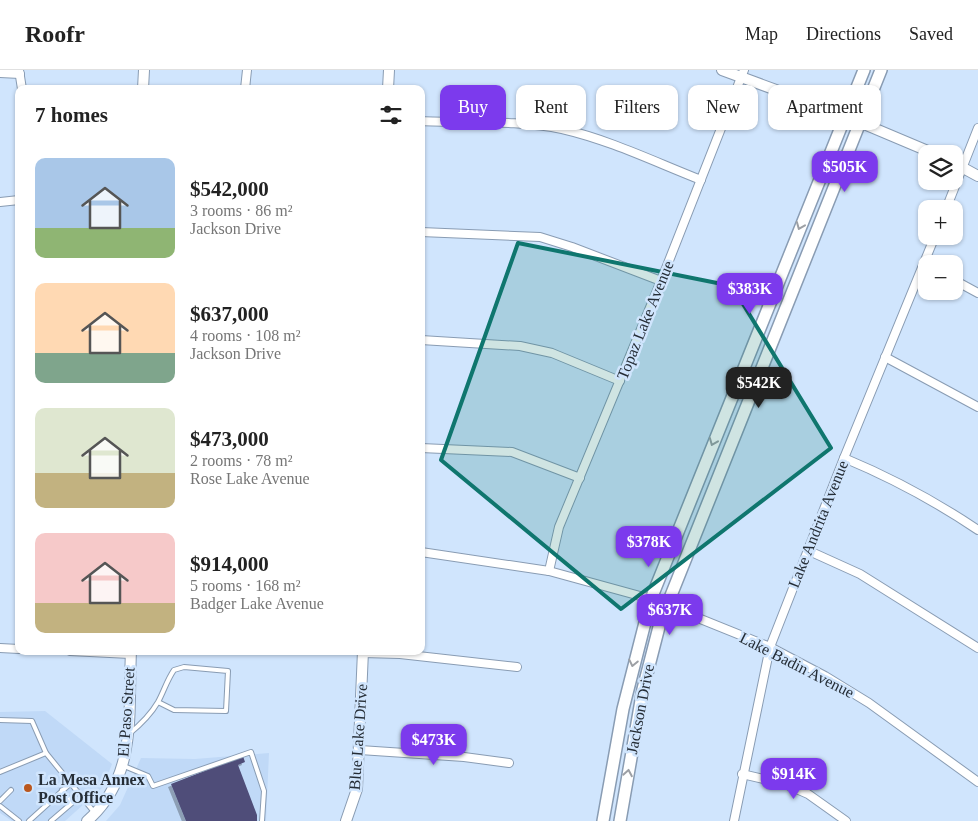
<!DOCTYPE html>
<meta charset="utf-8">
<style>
:root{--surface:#fff;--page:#f6f6f6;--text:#222;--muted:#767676;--line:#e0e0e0;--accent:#7c3aed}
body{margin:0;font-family:Georgia,serif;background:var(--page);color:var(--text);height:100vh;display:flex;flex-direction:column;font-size:19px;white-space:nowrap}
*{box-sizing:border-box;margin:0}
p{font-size:16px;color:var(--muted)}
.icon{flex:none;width:28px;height:28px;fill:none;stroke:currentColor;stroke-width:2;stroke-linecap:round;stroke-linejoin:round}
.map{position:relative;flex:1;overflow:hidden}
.drawer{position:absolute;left:15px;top:15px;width:410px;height:570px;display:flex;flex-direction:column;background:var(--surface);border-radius:10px;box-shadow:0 1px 4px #0004}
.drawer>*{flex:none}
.guide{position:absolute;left:440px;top:15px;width:462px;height:45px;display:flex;gap:10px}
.buttons{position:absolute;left:918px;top:75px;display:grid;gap:10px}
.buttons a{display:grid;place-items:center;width:45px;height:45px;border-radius:10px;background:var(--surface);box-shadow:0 1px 4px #0004;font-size:25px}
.price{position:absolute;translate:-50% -42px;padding:0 11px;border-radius:10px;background:var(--accent);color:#fff;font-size:16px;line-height:32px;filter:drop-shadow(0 1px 2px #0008)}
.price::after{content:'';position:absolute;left:50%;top:30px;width:15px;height:11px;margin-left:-8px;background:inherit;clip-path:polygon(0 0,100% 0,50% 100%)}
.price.on{background:#222;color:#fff}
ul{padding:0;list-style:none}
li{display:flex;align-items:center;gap:15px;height:125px;padding:0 20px}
li span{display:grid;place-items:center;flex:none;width:140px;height:100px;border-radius:10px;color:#555}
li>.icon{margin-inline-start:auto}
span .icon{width:60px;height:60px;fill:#fffc;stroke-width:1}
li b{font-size:21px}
h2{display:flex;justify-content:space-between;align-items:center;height:60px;padding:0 20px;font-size:21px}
.tag{padding:0 18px;border-radius:10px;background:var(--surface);box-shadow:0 1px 4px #0004;font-size:18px;line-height:45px}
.tag.on{background:var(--accent);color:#fff}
header{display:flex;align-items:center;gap:30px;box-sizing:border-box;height:70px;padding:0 25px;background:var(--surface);border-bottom:1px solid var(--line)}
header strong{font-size:24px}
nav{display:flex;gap:28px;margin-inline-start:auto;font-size:18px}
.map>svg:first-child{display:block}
.built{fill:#c0d9f7}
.building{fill:#4f4e79;filter:url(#shadow)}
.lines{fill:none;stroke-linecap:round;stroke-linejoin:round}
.service-casing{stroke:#899cb3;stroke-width:6}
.minor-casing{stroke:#899cb3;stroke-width:10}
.tertiary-casing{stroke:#899cb3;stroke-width:12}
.secondary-casing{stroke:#899cb3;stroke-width:14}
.service{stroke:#fff;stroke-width:4}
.minor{stroke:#fff;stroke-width:8}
.tertiary{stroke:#fff;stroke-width:10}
.secondary{stroke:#fff;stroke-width:11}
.oneway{stroke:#9da0a5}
.marked{fill:#0f766e;fill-opacity:0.2;stroke:#0f766e;stroke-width:4;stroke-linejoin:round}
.poi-dot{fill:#ba571e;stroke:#d0e5fd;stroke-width:2}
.labels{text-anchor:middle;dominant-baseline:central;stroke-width:5;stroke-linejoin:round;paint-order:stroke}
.street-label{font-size:16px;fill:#252d36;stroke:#d0e5fd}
.poi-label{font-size:16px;font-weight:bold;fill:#252d36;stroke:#d0e5fd;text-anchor:start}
</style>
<header>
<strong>Roofr</strong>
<nav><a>Map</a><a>Directions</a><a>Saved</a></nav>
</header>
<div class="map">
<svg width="978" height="751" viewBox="0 0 978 751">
<defs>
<filter id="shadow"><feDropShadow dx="-3" dy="3" stdDeviation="0" flood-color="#0004"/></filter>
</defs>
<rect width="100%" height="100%" fill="#d0e5fd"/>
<g class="built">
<path d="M45,641L112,694L103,717L65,751H12L0,743V642Z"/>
<path d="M269,683L266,751H106L120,735L141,688L195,689Z"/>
</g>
<path class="building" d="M243,686L245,692L238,695L257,745V751H186L171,714Z"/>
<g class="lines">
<g class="service-casing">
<g id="service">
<path d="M0,650L32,651L46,683"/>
<path d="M129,664C140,655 151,644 158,632C164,621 167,610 174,600L184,597L228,601L226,641L174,640L158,632"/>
<path d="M124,696L148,706L153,716L251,682L264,721L262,751"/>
<path d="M0,702L46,683L94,742"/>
<path d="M0,731L11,720"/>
<path d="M0,736L19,751"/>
<path d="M29,751L71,713"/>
<path d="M51,751L72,733L62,720"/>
</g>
</g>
<g class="minor-casing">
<g id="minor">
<path d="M19,0L22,19"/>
<path d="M0,3L20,4"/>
<path d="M245,19L247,0"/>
<path d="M421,51C464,53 521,50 562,59C610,70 655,92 701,110"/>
<path d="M0,132L19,130"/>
<path d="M946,139L978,58"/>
<path d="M421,162L540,167L572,177L661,211"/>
<path d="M954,210L978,223"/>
<path d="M421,270L520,276L552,283L620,311"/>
<path d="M885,287L978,337"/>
<path d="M421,378L512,382L580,408"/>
<path d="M844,388C892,408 935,431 978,460"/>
<path d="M807,480L860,504L978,578"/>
<path d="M421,482L549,501L651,529L770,577L825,606L869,633L978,712"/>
<path d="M549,501L559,457L661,211L744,0"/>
<path d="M0,578L19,579"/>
<path d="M70,581L130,584"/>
<path d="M363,583L400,584L517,597"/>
<path d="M360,680L464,687L509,693"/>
<path d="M742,704L785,714L808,724L846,751"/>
<path d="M734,751L770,577L844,388L935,166"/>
</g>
</g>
<g class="tertiary-casing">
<g id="tertiary">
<path d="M722,0L833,41L935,84"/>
<path d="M143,19L144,0"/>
<path d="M388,19L389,0"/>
<path d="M954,93L978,106"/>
<path d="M87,751C138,707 128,642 131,581"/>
<path d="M346,751L357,719L363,581"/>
</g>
</g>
<g class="secondary-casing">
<g id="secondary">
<path d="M603,751L623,639L651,529L864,0"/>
<path d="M620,751L643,619L660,553L881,0"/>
</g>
</g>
<use href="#service" class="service"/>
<use href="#minor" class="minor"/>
<use href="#tertiary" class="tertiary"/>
<use href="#secondary" class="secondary"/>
</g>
<defs><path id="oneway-chevron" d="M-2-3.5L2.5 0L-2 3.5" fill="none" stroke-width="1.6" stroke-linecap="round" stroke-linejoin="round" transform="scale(1.25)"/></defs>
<g class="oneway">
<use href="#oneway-chevron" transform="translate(800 156) rotate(112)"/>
<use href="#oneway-chevron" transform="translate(713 372) rotate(112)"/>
<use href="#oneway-chevron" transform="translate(633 593) rotate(102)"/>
<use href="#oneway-chevron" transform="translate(628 703) rotate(-80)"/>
</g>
<path class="marked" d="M518,173L732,216L831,378L621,539L441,390Z"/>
<circle class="poi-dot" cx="28" cy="718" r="5"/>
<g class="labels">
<g class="street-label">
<text transform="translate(645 250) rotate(-68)">Topaz Lake Avenue</text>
<text transform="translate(818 454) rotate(-68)">Lake Andrita Avenue</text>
<text transform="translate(797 595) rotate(27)">Lake Badin Avenue</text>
<text transform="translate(640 639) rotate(-79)">Jackson Drive</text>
<text transform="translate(126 642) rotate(-86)">El Paso Street</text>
<text transform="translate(358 667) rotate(-86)">Blue Lake Drive</text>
</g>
<g class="poi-label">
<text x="38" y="709">La Mesa Annex<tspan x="38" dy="18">Post Office</tspan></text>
</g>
</g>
</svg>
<div class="buttons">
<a><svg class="icon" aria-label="layers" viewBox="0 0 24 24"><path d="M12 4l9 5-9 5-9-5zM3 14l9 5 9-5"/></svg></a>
<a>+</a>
<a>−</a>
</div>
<b class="price" style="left:845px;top:123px">$505K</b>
<b class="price" style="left:750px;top:245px">$383K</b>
<b class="price on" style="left:759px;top:339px">$542K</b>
<b class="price" style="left:649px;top:498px">$378K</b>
<b class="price" style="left:670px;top:566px">$637K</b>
<b class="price" style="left:434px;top:696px">$473K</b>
<b class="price" style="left:794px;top:730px">$914K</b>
<div class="guide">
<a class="tag on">Buy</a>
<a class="tag">Rent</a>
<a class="tag">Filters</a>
<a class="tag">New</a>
<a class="tag">Apartment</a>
</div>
<section class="drawer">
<h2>7 homes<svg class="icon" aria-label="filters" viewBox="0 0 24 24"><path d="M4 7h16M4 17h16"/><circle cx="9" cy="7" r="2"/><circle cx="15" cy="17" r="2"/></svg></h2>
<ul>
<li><span style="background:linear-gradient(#a9c7e8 70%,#8fb573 0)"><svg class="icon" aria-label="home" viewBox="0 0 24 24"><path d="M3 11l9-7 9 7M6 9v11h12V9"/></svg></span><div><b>$542,000</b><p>3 rooms · 86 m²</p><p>Jackson Drive</p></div></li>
<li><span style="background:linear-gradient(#ffd9b3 70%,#7fa58c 0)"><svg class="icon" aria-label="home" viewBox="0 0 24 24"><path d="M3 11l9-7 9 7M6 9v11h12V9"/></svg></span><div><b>$637,000</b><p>4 rooms · 108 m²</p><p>Jackson Drive</p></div></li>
<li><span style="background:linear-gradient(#dfe7d0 65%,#c2b280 0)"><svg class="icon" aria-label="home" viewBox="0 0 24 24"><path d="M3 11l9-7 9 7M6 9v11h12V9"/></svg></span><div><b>$473,000</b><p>2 rooms · 78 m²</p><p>Rose Lake Avenue</p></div></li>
<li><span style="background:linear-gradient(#f6c9c9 70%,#c2b280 0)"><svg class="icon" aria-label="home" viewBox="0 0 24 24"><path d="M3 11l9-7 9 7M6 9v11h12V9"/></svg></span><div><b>$914,000</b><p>5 rooms · 168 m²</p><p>Badger Lake Avenue</p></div></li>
</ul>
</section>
</div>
